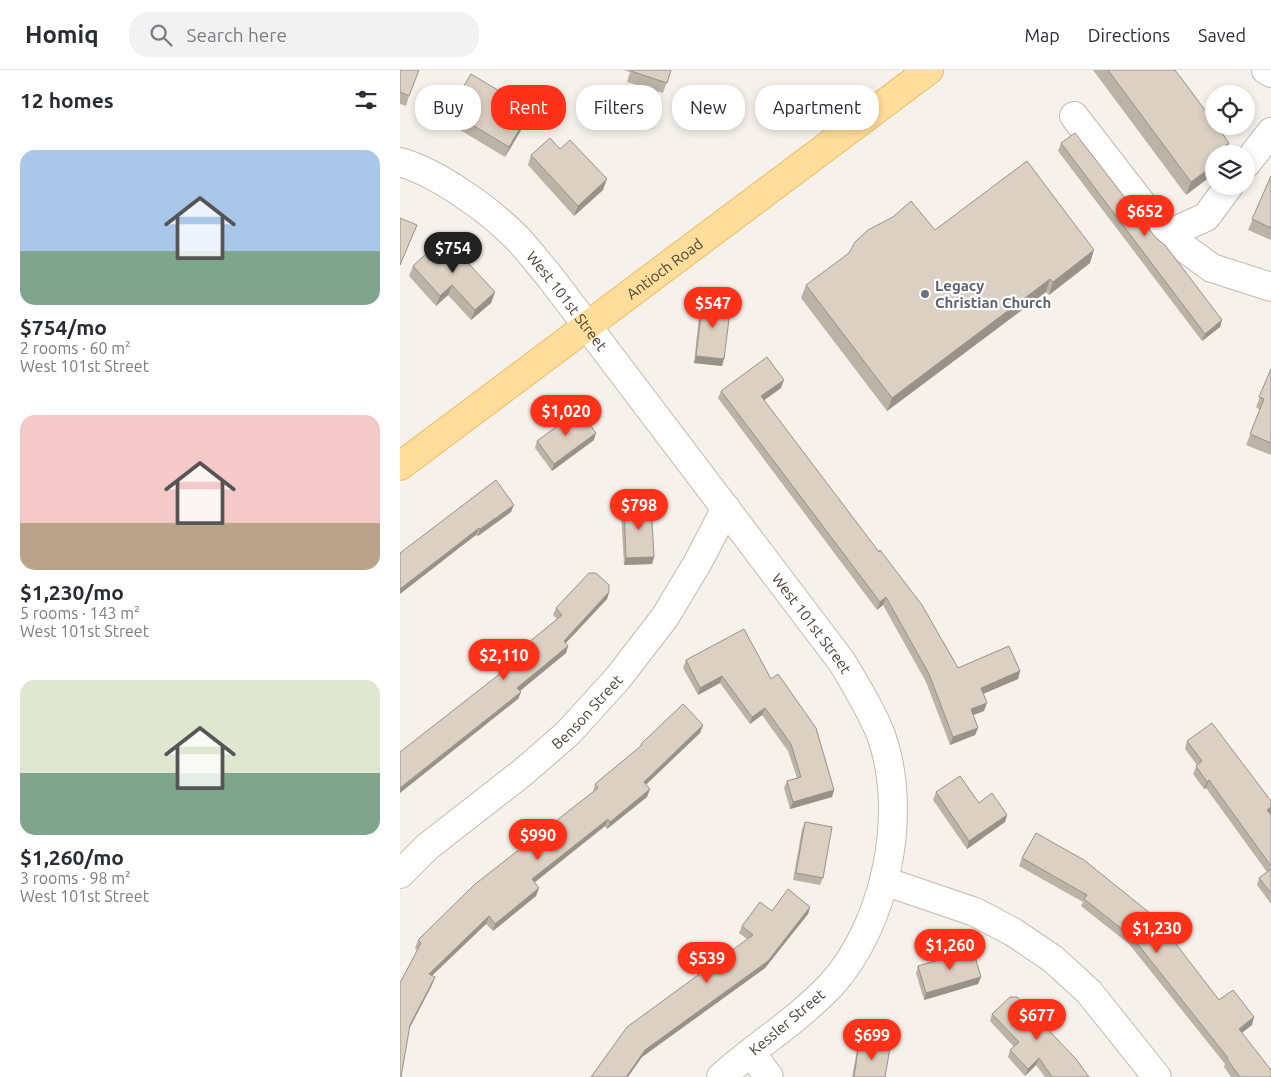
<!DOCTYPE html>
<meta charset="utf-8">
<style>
:root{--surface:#fff;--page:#f2f2f3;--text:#2b2b33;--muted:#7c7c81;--line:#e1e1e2;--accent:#ff3219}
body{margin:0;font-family:Ubuntu,sans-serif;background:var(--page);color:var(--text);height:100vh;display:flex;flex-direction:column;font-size:19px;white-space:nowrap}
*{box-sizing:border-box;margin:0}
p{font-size:16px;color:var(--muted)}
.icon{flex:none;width:28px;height:28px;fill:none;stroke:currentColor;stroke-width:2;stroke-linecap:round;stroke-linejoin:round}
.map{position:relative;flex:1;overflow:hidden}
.drawer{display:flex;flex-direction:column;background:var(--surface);width:400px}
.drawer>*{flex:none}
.hud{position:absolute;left:15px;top:15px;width:475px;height:45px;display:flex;gap:10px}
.tools{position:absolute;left:805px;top:15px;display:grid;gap:10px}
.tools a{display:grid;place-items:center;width:50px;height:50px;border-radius:50%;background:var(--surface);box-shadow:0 2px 8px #0003;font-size:25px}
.price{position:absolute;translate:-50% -42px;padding:0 11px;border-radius:18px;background:var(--accent);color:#fff;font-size:16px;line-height:32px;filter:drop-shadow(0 1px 2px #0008)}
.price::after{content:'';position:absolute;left:50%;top:30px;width:15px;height:11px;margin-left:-8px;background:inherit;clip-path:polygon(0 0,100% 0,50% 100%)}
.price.on{background:#222;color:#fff}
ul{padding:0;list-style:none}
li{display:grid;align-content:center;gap:10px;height:265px;padding:0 20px}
li span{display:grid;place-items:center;height:155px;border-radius:15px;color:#555}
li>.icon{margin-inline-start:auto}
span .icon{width:90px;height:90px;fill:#fffc;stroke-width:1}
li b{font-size:21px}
h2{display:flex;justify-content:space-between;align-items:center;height:60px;padding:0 20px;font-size:21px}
.chip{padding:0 18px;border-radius:20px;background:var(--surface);box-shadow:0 2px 8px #0003;font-size:18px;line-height:45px}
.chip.on{background:var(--accent);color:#fff}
header{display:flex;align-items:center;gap:30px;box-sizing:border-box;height:70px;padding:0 25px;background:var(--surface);border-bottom:1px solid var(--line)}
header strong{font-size:24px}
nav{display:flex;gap:28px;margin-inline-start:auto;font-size:18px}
.search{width:350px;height:45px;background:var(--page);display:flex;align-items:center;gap:12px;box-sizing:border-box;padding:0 18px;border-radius:20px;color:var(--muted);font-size:19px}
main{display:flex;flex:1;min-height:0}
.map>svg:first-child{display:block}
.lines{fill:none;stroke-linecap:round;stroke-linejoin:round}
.minor-casing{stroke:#c2baac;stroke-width:30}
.major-casing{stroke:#ebbd64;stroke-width:30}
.minor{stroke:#fff;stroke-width:28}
.major{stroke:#ffde9b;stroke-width:28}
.wall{fill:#bcb3a7}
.shaded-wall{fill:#999288}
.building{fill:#dbd0c2;stroke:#999288}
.worship-dot{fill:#6b7280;stroke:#fff;stroke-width:2}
.labels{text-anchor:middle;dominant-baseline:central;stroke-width:4.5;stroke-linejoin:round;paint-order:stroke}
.street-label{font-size:15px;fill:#4b4338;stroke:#fff}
.worship-label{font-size:15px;font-weight:bold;fill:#5b616d;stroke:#fff;text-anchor:start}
</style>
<header>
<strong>Homiq</strong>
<div class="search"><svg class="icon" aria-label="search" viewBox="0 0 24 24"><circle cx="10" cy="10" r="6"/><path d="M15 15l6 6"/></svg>Search here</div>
<nav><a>Map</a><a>Directions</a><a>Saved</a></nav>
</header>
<main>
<section class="drawer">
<h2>12 homes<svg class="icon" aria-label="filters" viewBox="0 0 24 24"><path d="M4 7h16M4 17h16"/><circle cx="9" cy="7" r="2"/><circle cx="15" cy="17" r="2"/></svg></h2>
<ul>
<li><span style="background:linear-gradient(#a9c7e8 65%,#7fa58c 0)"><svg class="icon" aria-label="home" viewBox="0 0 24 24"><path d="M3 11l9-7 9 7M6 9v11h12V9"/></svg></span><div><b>$754/mo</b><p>2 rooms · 60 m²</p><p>West 101st Street</p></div></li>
<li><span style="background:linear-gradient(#f6c9c9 70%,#b9a48a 0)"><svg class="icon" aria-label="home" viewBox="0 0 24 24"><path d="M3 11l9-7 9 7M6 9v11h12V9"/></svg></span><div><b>$1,230/mo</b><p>5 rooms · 143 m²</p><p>West 101st Street</p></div></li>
<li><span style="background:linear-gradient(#dfe7d0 60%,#7fa58c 0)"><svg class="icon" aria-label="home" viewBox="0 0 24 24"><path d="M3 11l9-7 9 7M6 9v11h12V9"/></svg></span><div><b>$1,260/mo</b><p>3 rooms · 98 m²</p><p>West 101st Street</p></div></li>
</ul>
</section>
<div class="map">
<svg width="871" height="1007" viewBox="0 0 871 1007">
<rect width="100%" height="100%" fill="#f6f2eb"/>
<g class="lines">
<g class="minor-casing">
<g id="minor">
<path d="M866,0L871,3"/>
<path d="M674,46L766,165L812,198L871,217"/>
<path id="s1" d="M0,92C38,103 90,140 118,169C129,181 139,194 150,207L442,592C456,616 471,639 481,665C509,742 486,855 431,915C398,950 357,975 321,1007"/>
<path d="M846,94L871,62"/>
<path d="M766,165L806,147L829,116"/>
<path id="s2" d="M0,804L27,777L122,703L168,663L218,608L265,547L298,492L326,438"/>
<path d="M484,811L575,842L613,862L653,889L689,922L757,1007"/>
<path d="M351,983L369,1007"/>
</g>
</g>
<g class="major-casing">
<g id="major">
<path id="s3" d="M0,396L529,0"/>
</g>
</g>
<use href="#minor" class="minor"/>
<use href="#major" class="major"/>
</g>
<g class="wall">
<path d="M0,0L9,26L6,36L0,34Z"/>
<path d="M223,0H271L263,23L227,12L230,2Z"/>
<path d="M693,0H775L829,73L825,84H814L786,125Z"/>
<path d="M131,40L127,50L105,87L45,51L49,41Z"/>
<path d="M661,73L756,168L822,250L820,257L802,271L658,81Z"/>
<path d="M131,85L203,120L174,146L128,95Z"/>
<path d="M871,106V170L848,160Z"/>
<path d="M535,160L690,193L649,225L646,222L487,341L401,228L406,215Z"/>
<path d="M13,196L95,222L91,233L71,250L48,225L36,236L9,206Z"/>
<path d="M303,229L322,296L294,293L300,236Z"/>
<path d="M871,299V385L846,375L860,340L856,337Z"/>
<path d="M381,318L364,330L558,598L620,601L618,609L583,624L584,641L573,645L578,658L575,665L550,675L526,612L483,535L477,540L318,328L321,321Z"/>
<path d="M194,370L152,401L135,378L137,371Z"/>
<path d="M224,435L254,487L252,494L224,495L221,442Z"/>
<path d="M111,442L78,466L76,465L0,483Z"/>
<path d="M209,522L207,529L166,573L168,576L166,583L120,621L121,622L118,629L110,596L108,594L111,587L157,549L153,545L156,538Z"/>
<path d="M286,590L371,609L434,720L432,727L390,739L384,718L387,711L397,708L388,681L362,645L350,654L320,613L298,625L283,598Z"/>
<path d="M303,655L300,663L246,715L250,719L247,727L207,759L205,756L134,812L139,818L136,826L93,861L86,854L32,906V915L9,959L17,880L15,878L18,870L193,722L195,714L240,677L241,674Z"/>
<path d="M787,671L871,731V742L870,744L871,745V834L857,815L859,808L867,802L806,718L804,719L793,704L797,695L785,679Z"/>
<path d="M536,722L579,733L607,745L605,752L567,779L533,730Z"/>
<path d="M405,752L423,808L420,815L393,810L402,759Z"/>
<path d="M636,763L819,930L852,955L842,963L871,1007H831L824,997L825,994L729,874L681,836L683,832L619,796L622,788Z"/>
<path d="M410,837L408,844L365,898L242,987L191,1007L347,869L339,863L342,856L372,841Z"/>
<path d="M518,896L581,907L578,914L524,930L516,903Z"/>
<path d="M592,944L689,1007H645L636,995L625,1006L608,987L610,980L614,977L590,951Z"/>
<path d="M459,973L485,1007H452L457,980Z"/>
</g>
<g class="shaded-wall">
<path d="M131,40L127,50L105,87L109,77Z"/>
<path d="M829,73L825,84H814Z"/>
<path d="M814,95V104L786,125L791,112Z"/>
<path d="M207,109L203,120L174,146L178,136Z"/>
<path d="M694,180L690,193L649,225L653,212Z"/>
<path d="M650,209L646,222L487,341L492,328Z"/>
<path d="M52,215L48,225L36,236L40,226Z"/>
<path d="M95,222L91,233L71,250L75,240Z"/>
<path d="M822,250L820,257L802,271L805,264Z"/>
<path d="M296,286L324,289L322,296L294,293Z"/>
<path d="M384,310L381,318L359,334L361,326Z"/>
<path d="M196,363L194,370L152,401L154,394Z"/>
<path d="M114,435L111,442L78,466L80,459Z"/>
<path d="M79,458L76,465L0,524V519Z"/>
<path d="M254,487L252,494L224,495L226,488Z"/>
<path d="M209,522L207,529L161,578L164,571Z"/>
<path d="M486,527L483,535L477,540L480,532Z"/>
<path d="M168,576L166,583L115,625L117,618Z"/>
<path d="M620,601L618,609L578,626L581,618Z"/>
<path d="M322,606L320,613L298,625L300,618Z"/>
<path d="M121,622L118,629L0,723V718Z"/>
<path d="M587,633L584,641L568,647L571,639Z"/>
<path d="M365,638L362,645L350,654L352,647Z"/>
<path d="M303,655L300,663L241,719L244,712Z"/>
<path d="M578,658L575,665L550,675L553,667Z"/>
<path d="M809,710L806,718L804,719L807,712Z"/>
<path d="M250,719L247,727L207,759L210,752Z"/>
<path d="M434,720L432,727L390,739L393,732Z"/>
<path d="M871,737V743L864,747L867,740Z"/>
<path d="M607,745L605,752L567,779L569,771Z"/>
<path d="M208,749L205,756L129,817L132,809Z"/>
<path d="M139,818L136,826L93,861L95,854Z"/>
<path d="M410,837L408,844L365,898L242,987L228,1007H226L245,980Z"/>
<path d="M89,846L86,854L26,911L29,904Z"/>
<path d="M35,907L32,915L7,963L10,955Z"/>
<path d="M581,907L578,914L524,930L526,923Z"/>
<path d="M854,947L852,955L836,967L839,959Z"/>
<path d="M639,988L636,995L625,1006L628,999Z"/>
</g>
<g class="building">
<path d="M0,0H19L9,26L0,22Z"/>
<path d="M231,0H271L267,13L231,1Z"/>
<path d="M708,0H775L814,52V56H817L829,73L814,84V95L791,112Z"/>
<path d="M71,4L131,40L109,77L49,41Z"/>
<path d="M675,63L756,168L765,175L822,250L805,264L661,73Z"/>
<path d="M150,68L160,79L170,70L207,109L178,136L131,85Z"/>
<path d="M627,91L694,180L653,212L650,209L492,328L406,215L449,183L455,172L468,160L493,147L511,131L535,160Z"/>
<path d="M871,106V158L852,149Z"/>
<path d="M0,148L17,155L0,195Z"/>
<path d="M44,167L95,222L75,240L52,215L40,226L13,196Z"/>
<path d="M303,229L331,233L324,289L296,286Z"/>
<path d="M367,287L384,310L361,326L479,482L480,480L522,535L558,598L609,576L620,601L581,618L587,633L571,639L578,658L553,667L529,604L486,527L480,532L321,321Z"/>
<path d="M871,299V373L850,364L864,329L859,327Z"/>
<path d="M179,340L196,363L154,394L137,371Z"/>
<path d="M96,410L114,435L80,459L79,458L0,519V483Z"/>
<path d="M251,434L254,487L226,488L224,435Z"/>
<path d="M189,503H196L209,515V522L164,571L168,576L117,618L121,622L0,718V682L115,592L111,587L162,545L156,538Z"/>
<path d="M344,559L371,609L378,604L416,658L434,720L393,732L387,711L401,707L391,674L365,638L352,647L322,606L300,618L286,590Z"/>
<path d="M283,634L303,655L244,712L250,719L210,752L208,749L132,809L139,818L95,854L89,846L29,904L35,907L10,955L1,1007H0V913L21,873L18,870L74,815L198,718L195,714L242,675L241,674Z"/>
<path d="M812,653L871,731V737L867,740L871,745V796L809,710L807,712L796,696L802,691L787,671Z"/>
<path d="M560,706L579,733L592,723L607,745L569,771L536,722Z"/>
<path d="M405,752L432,757L423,808L396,803Z"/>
<path d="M636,763L684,790L756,848L819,930L833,920L854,947L839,959L871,1000V1007H840L827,989L828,988L732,867L684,829L687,825L622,788Z"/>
<path d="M871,799V823L859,808Z"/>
<path d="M388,819L410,837L368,891L245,980L226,1007H191L227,957L353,865L342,856L360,832L372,841Z"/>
<path d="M573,880L581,907L526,923L518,896Z"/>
<path d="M610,927H617L676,989L689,1007H652L639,988L628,999L610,980L619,972L592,944Z"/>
<path d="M459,973L490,978L485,1007H454Z"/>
</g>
<circle class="worship-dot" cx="525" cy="224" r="5"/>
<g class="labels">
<g class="street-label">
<text stroke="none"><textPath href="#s3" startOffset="330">Antioch Road</textPath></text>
<text stroke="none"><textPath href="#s1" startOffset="221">West 101st Street</textPath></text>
<text stroke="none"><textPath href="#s1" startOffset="626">West 101st Street</textPath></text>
<text stroke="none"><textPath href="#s2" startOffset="248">Benson Street</textPath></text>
<text transform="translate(387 952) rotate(-40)">Kessler Street</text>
</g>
<g class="worship-label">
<text x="535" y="215">Legacy<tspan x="535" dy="17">Christian Church</tspan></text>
</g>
</g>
</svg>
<div class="tools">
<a><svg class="icon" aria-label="locate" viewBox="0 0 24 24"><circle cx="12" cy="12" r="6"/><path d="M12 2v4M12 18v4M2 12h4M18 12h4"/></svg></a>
<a><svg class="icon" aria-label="layers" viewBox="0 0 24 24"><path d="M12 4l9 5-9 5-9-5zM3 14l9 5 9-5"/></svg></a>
</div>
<b class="price" style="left:745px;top:167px">$652</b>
<b class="price on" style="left:53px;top:204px">$754</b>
<b class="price" style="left:313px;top:259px">$547</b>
<b class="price" style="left:166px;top:367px">$1,020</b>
<b class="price" style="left:239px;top:461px">$798</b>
<b class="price" style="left:104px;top:611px">$2,110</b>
<b class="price" style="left:138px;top:791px">$990</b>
<b class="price" style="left:757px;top:884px">$1,230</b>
<b class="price" style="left:550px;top:901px">$1,260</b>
<b class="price" style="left:307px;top:914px">$539</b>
<b class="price" style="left:637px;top:971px">$677</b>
<b class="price" style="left:472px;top:991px">$699</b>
<div class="hud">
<a class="chip">Buy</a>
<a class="chip on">Rent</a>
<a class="chip">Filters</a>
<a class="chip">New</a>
<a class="chip">Apartment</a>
</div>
</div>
</main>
